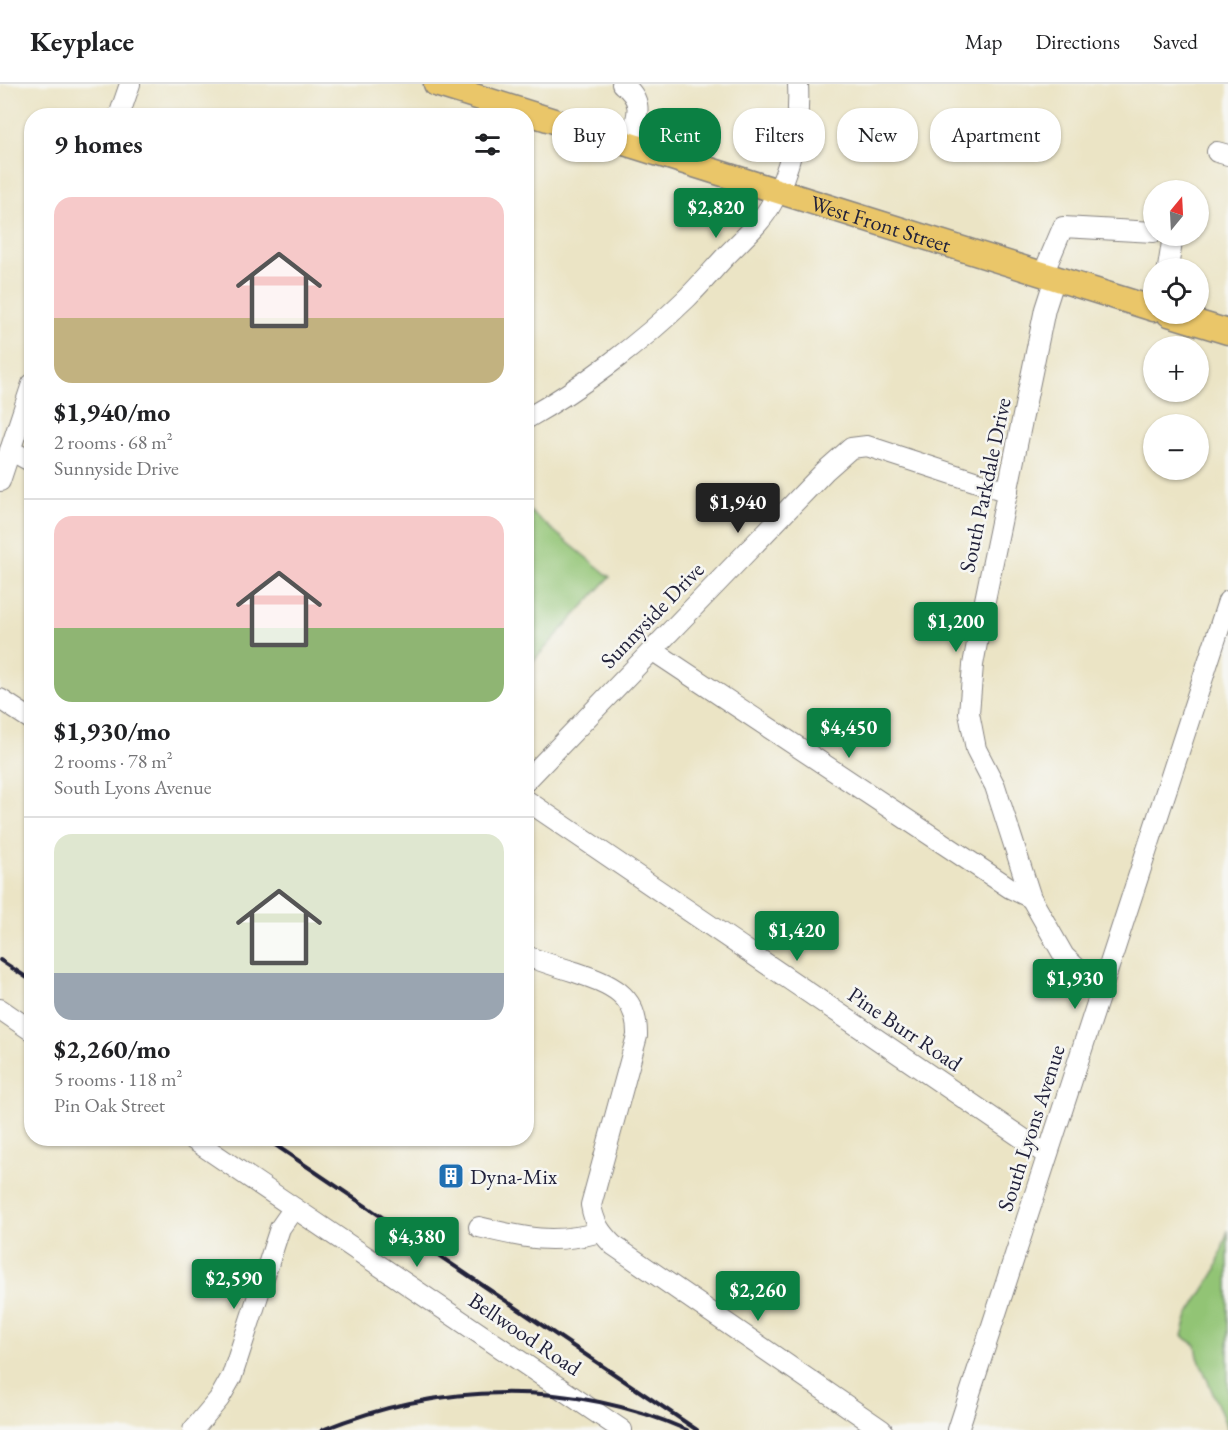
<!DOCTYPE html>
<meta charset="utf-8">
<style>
:root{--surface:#fff;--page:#f2f2f2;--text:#202124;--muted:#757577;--line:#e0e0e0;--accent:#0b8043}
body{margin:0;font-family:"EB Garamond",serif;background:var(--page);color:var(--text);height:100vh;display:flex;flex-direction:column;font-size:22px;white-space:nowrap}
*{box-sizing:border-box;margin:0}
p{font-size:20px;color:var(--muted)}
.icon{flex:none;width:33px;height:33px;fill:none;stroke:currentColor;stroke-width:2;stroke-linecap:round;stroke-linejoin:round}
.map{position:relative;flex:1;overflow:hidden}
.drawer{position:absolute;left:24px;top:24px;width:510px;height:1038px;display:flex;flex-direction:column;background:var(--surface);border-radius:24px;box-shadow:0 2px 4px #0004}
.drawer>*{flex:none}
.banner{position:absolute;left:552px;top:24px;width:570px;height:54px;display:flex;gap:12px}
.needle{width:39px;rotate:18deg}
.controls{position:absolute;left:1143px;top:96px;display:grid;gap:12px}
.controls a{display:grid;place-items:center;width:66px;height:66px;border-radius:50%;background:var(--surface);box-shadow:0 2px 4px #0004;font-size:30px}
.price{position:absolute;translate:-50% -51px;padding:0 14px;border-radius:6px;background:var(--accent);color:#fff;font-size:20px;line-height:39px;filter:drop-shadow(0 2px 3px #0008)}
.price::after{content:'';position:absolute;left:50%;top:36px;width:18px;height:14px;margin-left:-9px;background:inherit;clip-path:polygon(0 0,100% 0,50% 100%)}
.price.selected{background:#222;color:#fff}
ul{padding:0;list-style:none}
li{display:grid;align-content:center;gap:12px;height:318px;padding:0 30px}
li+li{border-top:2px solid var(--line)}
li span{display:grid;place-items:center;height:186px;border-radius:18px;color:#555}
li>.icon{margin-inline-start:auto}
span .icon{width:108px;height:108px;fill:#fffc;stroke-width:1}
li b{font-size:26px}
h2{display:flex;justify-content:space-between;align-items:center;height:72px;padding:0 30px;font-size:26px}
.tag{padding:0 21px;border-radius:24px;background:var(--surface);box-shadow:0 2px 4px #0004;font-size:21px;line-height:54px}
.tag.selected{background:var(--accent);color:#fff}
header{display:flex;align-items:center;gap:36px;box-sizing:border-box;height:84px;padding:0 30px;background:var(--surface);border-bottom:2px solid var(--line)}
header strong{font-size:28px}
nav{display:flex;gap:33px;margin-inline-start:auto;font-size:21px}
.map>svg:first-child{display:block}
.green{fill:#92c474;stroke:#5a7358;stroke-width:1.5}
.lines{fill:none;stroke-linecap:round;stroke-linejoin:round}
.minor-casing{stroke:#868380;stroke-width:22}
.major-casing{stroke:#868380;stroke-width:27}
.minor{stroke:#fff;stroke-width:20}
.major{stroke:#eac669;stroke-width:24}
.rail{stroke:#22223b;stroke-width:4}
.labels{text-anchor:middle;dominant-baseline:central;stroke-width:5;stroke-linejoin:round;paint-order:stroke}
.street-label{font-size:22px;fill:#22223b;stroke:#f6f6f2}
.poi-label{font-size:22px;fill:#22223b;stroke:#f6f6f2;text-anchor:start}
</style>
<header>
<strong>Keyplace</strong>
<nav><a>Map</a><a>Directions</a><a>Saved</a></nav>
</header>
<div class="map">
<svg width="1228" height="1346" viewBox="0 0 1228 1346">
<rect width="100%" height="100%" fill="#f6f6f2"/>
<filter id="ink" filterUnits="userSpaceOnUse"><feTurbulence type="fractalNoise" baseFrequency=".0167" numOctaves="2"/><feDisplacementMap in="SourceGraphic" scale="12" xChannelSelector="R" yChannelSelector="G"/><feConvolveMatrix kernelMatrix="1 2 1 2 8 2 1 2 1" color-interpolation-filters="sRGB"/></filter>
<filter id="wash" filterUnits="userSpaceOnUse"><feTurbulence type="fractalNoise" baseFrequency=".008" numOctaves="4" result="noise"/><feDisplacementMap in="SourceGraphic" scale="24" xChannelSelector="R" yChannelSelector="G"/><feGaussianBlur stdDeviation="1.35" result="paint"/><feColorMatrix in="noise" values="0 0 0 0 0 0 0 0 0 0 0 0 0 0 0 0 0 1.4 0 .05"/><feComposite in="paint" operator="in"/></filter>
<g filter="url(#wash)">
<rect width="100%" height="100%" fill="#ebe4c5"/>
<g class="green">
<path d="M526,424L610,493L527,584H526Z"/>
<path d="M1228,1146V1346L1198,1273L1196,1261L1182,1252L1188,1231L1215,1188Z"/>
</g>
</g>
<g filter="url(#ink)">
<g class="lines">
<g class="minor-casing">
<g id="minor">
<path d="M622,0C647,18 636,35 629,60"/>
<path d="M119,32L130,0"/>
<path d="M1217,68L1228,71"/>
<path d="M1168,184L1173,152"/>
<path d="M1043,190L1063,143L1154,148"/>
<path d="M1055,194L1045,225L984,521L973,581L969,629L976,665L995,702L1031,814L1064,872L1101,907"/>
<path d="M526,335C581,304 642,258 687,214C700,201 712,187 724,174C741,156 761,140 772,119C792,82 800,41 798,0"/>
<path d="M10,366L32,378"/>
<path d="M0,397L32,300"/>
<path d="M652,566L1010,804L1031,814"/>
<path d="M0,615L32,636"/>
<path d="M526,697L825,387L851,364L867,362L1008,408"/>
<path d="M526,716L1047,1071"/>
<path d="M526,872C543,878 559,883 575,888C610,900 638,910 637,952L591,1121C594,1139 600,1148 613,1161L882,1346"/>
<path d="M0,925L32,947"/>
<path d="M191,1054L622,1346"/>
<path d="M479,1143C525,1154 553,1161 600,1148"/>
<path d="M193,1346L219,1315L232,1292L280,1144L294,1124"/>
<path d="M958,1346L1228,517"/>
</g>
</g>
<g class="major-casing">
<g id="major">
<path id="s1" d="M436,0L1154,225"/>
<path d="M1169,230L1228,248"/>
</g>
</g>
<use href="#minor" class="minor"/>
<use href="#major" class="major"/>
<g class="rail">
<path d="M0,876L32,897"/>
<path d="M265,1054L697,1346"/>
<path d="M322,1346C439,1298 570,1295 687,1346"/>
</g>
</g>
</g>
<defs>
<g id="building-square" transform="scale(1.35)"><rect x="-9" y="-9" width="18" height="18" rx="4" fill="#1f6fb2" stroke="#f6f6f2"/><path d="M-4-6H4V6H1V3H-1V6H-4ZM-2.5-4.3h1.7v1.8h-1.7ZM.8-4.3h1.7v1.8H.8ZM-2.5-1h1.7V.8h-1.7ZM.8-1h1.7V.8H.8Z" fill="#fff"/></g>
</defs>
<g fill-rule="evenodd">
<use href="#building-square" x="451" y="1092"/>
</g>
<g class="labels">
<g class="street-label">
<text stroke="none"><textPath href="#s1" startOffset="466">West Front Street</textPath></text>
<text transform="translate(985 401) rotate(-78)">South Parkdale Drive</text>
<text transform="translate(652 531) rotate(-46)">Sunnyside Drive</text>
<text transform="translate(905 945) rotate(34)">Pine Burr Road</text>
<text transform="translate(1031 1044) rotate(-72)">South Lyons Avenue</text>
<text transform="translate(525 1250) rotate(34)">Bellwood Road</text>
</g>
<g class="poi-label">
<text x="470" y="1092">Dyna-Mix</text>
</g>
</g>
</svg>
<div class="controls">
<a><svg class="needle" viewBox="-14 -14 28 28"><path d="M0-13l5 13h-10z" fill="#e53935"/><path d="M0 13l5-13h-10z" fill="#757577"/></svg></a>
<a><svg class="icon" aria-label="locate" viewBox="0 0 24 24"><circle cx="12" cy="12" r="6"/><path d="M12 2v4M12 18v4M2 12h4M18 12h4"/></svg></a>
<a>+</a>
<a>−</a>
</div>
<b class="price" style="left:716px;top:155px">$2,820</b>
<b class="price selected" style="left:738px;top:450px">$1,940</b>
<b class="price" style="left:956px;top:569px">$1,200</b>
<b class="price" style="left:849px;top:675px">$4,450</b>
<b class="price" style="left:797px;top:878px">$1,420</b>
<b class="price" style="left:1075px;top:926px">$1,930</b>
<b class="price" style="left:417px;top:1184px">$4,380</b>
<b class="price" style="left:234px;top:1226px">$2,590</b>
<b class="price" style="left:758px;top:1238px">$2,260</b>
<div class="banner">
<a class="tag">Buy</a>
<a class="tag selected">Rent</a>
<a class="tag">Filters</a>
<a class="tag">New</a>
<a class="tag">Apartment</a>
</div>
<section class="drawer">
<h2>9 homes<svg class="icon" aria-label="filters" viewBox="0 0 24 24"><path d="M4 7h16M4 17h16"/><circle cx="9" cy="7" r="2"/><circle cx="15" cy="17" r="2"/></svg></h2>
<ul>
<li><span style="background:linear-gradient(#f6c9c9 65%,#c2b280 0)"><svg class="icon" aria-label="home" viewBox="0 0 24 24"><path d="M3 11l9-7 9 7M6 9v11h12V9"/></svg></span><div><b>$1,940/mo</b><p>2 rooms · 68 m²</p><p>Sunnyside Drive</p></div></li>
<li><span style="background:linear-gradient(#f6c9c9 60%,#8fb573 0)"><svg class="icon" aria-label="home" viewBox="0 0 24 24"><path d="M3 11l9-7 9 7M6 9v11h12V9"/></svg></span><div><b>$1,930/mo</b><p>2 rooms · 78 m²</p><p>South Lyons Avenue</p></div></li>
<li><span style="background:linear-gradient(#dfe7d0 75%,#9aa5b1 0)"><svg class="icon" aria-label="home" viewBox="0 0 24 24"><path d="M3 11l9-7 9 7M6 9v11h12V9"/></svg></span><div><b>$2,260/mo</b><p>5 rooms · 118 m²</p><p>Pin Oak Street</p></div></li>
</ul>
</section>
</div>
